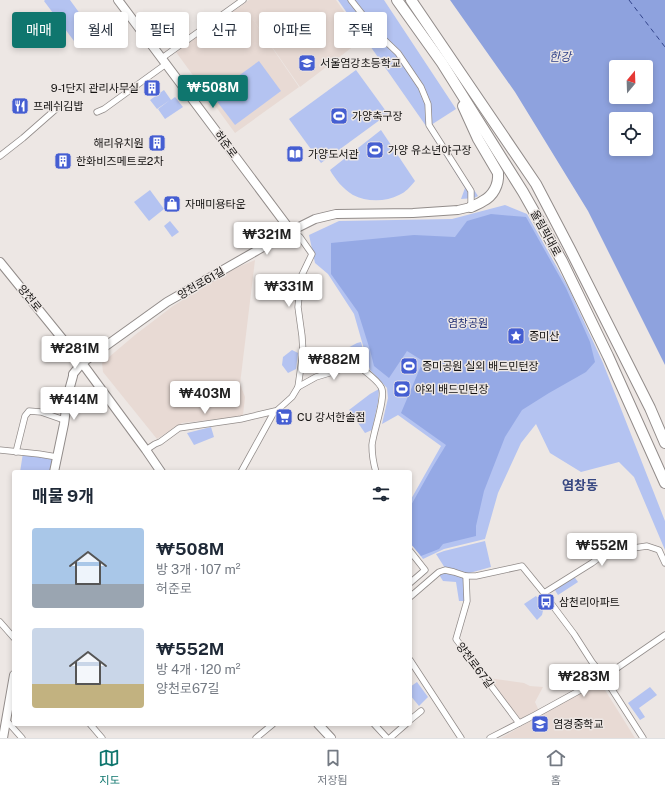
<!DOCTYPE html>
<html lang="ko">
<meta charset="utf-8">
<style>
:root{--surface:#fff;--page:#f2f2f3;--text:#1f2937;--muted:#747a83;--line:#e0e1e3;--accent:#0f766e}
body{margin:0;font-family:"Public Sans","Noto Sans KR",sans-serif;background:var(--page);color:var(--text);height:100vh;display:flex;flex-direction:column;font-size:15px;white-space:nowrap}
*{box-sizing:border-box;margin:0}
p{font-size:13px;color:var(--muted)}
.icon{flex:none;width:22px;height:22px;fill:none;stroke:currentColor;stroke-width:2;stroke-linecap:round;stroke-linejoin:round}
.map{position:relative;flex:1;overflow:hidden}
.panel{position:absolute;left:12px;top:470px;width:400px;height:256px;display:flex;flex-direction:column;background:var(--surface);border-radius:4px;box-shadow:0 2px 6px #0003}
.panel>*{flex:none}
.banner{position:absolute;left:12px;top:12px;width:400px;height:36px;display:flex;gap:8px}
.needle{width:26px;rotate:19deg}
.fabs{position:absolute;left:609px;top:60px;display:grid;gap:8px}
.fabs a{display:grid;place-items:center;width:44px;height:44px;border-radius:4px;background:var(--surface);box-shadow:0 2px 6px #0003;font-size:20px}
.price{position:absolute;translate:-50% -34px;padding:0 9px;border-radius:4px;background:#fff;color:#222;font-size:13px;line-height:26px;filter:drop-shadow(0 1px 2px #0008)}
.price::after{content:'';position:absolute;left:50%;top:24px;width:12px;height:9px;margin-left:-6px;background:inherit;clip-path:polygon(0 0,100% 0,50% 100%)}
.price.selected{background:var(--accent);color:#fff}
ul{padding:0;list-style:none}
li{display:flex;align-items:center;gap:12px;height:100px;padding:0 20px}
li span{display:grid;place-items:center;flex:none;width:112px;height:80px;border-radius:4px;color:#555}
li>.icon{margin-inline-start:auto}
span .icon{width:48px;height:48px;fill:#fffc;stroke-width:1}
li b{font-size:17px}
h2{display:flex;justify-content:space-between;align-items:center;height:48px;padding:0 20px;font-size:17px}
.tag{padding:0 14px;border-radius:4px;background:var(--surface);box-shadow:0 2px 6px #0003;font-size:14px;line-height:36px}
.tag.selected{background:var(--accent);color:#fff}
.dock{display:flex;justify-content:space-around;align-items:center;height:56px;border-top:1px solid var(--line);background:var(--surface);font-size:11px;color:var(--muted)}
.dock a{display:grid;justify-items:center;gap:2px}
.dock .selected{color:var(--accent)}
.map>svg:first-child{display:block}
.built{fill:#e8dad4}
.green{fill:#b4c3f1}
.forest{fill:#95a9e5}
.water{fill:#8ea2de;fill-rule:evenodd}
.lines{fill:none;stroke-linecap:round;stroke-linejoin:round}
.ferry{stroke:#32448b;stroke-width:1;stroke-dasharray:5 4;stroke-linecap:butt}
.street-casing{stroke:#928c8a;stroke-width:7}
.secondary-casing{stroke:#928c8a;stroke-width:10}
.highway-casing{stroke:#928c8a;stroke-width:12}
.street{stroke:#fff;stroke-width:5.5}
.secondary{stroke:#fff;stroke-width:8}
.highway{stroke:#fff;stroke-width:10}
.labels{text-anchor:middle;dominant-baseline:central;stroke-width:3;stroke-linejoin:round;paint-order:stroke}
.poi-label{font-size:11px;fill:#141211;stroke:#ede7e4;text-anchor:start}
.street-label{font-size:11px;fill:#141211;stroke:#ede7e4}
.park-label{font-size:11px;fill:#212f75;stroke:#ede7e4}
.water-label{font-size:12px;font-style:italic;fill:#32448b;stroke:#ede7e4}
.quarter-label{font-size:13px;font-weight:bold;fill:#374781;stroke:#ede7e4}
</style>
<div class="map">
<svg width="665" height="738" viewBox="0 0 665 738">
<rect width="100%" height="100%" fill="#ede7e4"/>
<g class="built">
<path d="M249,0H336L363,39L300,87L245,8L299,87L235,133L176,52Z"/>
<path d="M255,260L240,384L245,397L243,415L238,417L182,423L157,439L103,372L102,363L135,335L173,306L231,270Z"/>
<path d="M488,678L524,683L530,686L543,687L535,702L539,711L525,719L517,718Z"/>
<path d="M600,682L635,738H501L547,711Z"/>
</g>
<g class="green">
<path d="M45,0H70L91,29L74,41L44,1Z"/>
<path d="M338,0H384L456,109L431,125L478,196L474,198L461,199L465,188L426,126Z"/>
<path d="M259,61L281,91L235,125L212,95Z"/>
<path d="M356,70L388,114L321,163L289,119Z"/>
<path d="M164,90L171,100L175,97L183,107L165,119L158,109L170,100L157,109L150,100Z"/>
<path d="M381,130L415,181C410,187 406,192 399,195C386,202 366,202 353,195C343,189 335,179 330,170Z"/>
<path d="M150,190L164,209L149,221L134,202Z"/>
<path d="M505,205L527,214L568,287L603,363L665,521V550L634,477L619,462L581,472L550,453L536,424L521,443L498,493L485,539L444,549L423,559L410,542V501L441,446L398,415L382,424L388,398L387,388L370,370L354,314L328,274L315,263L309,235L339,221L452,219Z"/>
<path d="M170,221L179,232L172,237L164,226Z"/>
<path d="M361,342L368,369L367,370L354,359L349,361L342,351L357,343Z"/>
<path d="M292,350L298,353L296,369L288,373L282,365L283,357Z"/>
<path d="M379,389L378,402L372,430L365,433L349,410L370,394Z"/>
<path d="M211,427L214,437L194,445L187,433Z"/>
<path d="M23,453L56,458L53,472H20Z"/>
<path d="M485,541L491,567L466,574L445,568L436,554L444,551Z"/>
<path d="M444,572L454,573L463,578L467,601H459L456,582L443,581L438,573Z"/>
<path d="M573,575L578,582L558,595L553,587Z"/>
<path d="M536,596L544,606L542,615L537,620L524,604Z"/>
<path d="M417,682L428,697L419,706L410,695V687Z"/>
<path d="M650,687L657,695L639,708L645,717L640,720L628,703Z"/>
</g>
<path class="forest" d="M491,214L526,217L566,288L590,342L595,362L586,372L549,393L522,410L505,437L484,491L476,526V536L443,544L439,549L421,556L410,543V507L432,468L446,445L401,413L423,361L407,351L389,378L374,366L370,350L358,312L331,274V243L414,235L455,237L467,221Z"/>
<path class="water" d="M450,0H665V365L588,211L515,92ZM616,67H646V97H616ZM616,119H646V149H616Z"/>
<g class="lines">
<path class="ferry" d="M629,0L665,47"/>
<g class="street-casing">
<g id="street">
<path d="M351,0L377,33L398,53L421,87L428,104L429,125L471,191V207"/>
<path d="M162,58L243,0"/>
<path d="M97,112L104,109L166,64"/>
<path d="M0,156L23,138L56,109"/>
<path d="M291,231L300,237L312,254L301,277L298,307L302,336L303,352L298,387"/>
<path d="M0,450L39,454L57,457"/>
<path d="M146,450L155,444L160,442L179,428L241,419L275,411"/>
<path d="M16,452L25,416L29,411L41,412L64,420"/>
<path d="M241,472L273,414L292,397L298,387L316,377L336,371L354,362C361,369 377,379 381,387C387,396 373,432 372,445C372,455 373,462 376,472"/>
<path d="M410,551L425,570L410,583"/>
<path d="M466,576L467,601L456,639L519,723"/>
<path d="M544,593L592,563L607,552L647,546L659,550L665,563"/>
<path d="M410,597L439,572L445,570L454,572L466,576H476L522,566L544,593L553,606L574,634L592,662L604,677L643,738"/>
<path d="M0,622L14,638"/>
<path d="M410,660L461,738"/>
<path d="M6,720L22,738"/>
<path d="M410,720L421,711"/>
<path d="M90,724L102,738"/>
<path d="M374,724L387,738"/>
<path d="M256,738L273,724"/>
<path d="M390,738L406,724"/>
<path d="M490,738L535,715L604,677L665,635"/>
</g>
</g>
<g class="secondary-casing">
<g id="secondary">
<path d="M118,0L291,231"/>
<path d="M0,262L82,363L146,450L161,472"/>
<path d="M54,472L64,424L68,394L73,376V374L82,363L167,302L291,231L315,219L336,214L413,213L458,210L471,207"/>
<path d="M318,724L331,738"/>
<path d="M3,738L14,675"/>
</g>
</g>
<g class="highway-casing">
<g id="highway">
<path d="M397,0L442,63L523,192L562,261L608,356L665,483"/>
<path d="M411,0L536,184L570,249L650,408L665,443"/>
<path d="M463,106L478,139L498,173C499,185 493,196 483,201C479,204 475,205 471,207"/>
</g>
</g>
<use href="#street" class="street"/>
<use href="#secondary" class="secondary"/>
<use href="#highway" class="highway"/>
</g>
<defs>
<g id="school-square" transform="scale(0.9)"><rect x="-9" y="-9" width="18" height="18" rx="4" fill="#455ed2" stroke="#ede7e4"/><path d="M0-5L7-2L0 1L-7-2ZM-4 1L0 2.5L4 1V4Q0 6-4 4Z" fill="#fff"/></g>
<g id="building-square" transform="scale(0.9)"><rect x="-9" y="-9" width="18" height="18" rx="4" fill="#455ed2" stroke="#ede7e4"/><path d="M-4-6H4V6H1V3H-1V6H-4ZM-2.5-4.3h1.7v1.8h-1.7ZM.8-4.3h1.7v1.8H.8ZM-2.5-1h1.7V.8h-1.7ZM.8-1h1.7V.8H.8Z" fill="#fff"/></g>
<g id="restaurant-square" transform="scale(0.9)"><rect x="-9" y="-9" width="18" height="18" rx="4" fill="#455ed2" stroke="#ede7e4"/><path d="M-5-6h1v4h1v-4h1v4h1v-4h1v5L-1.5 .5V6h-2V.5L-5-1ZM5-6V6H3V1.5H1.5Q1.5-4 5-6Z" fill="#fff"/></g>
<g id="stadium-square" transform="scale(0.9)"><rect x="-9" y="-9" width="18" height="18" rx="4" fill="#455ed2" stroke="#ede7e4"/><path d="M0-5a6.5 5 0 1 0 0 10a6.5 5 0 1 0 0-10ZM-3.5-1.8h7v3.6h-7Z" fill="#fff"/></g>
<g id="library-square" transform="scale(0.9)"><rect x="-9" y="-9" width="18" height="18" rx="4" fill="#455ed2" stroke="#ede7e4"/><path d="M-6-4Q-3-5.5-.7-3.5V5Q-3 3-6 4ZM6-4Q3-5.5 .7-3.5V5Q3 3 6 4Z" fill="#fff"/></g>
<g id="shop-square" transform="scale(0.9)"><rect x="-9" y="-9" width="18" height="18" rx="4" fill="#455ed2" stroke="#ede7e4"/><path d="M-5-2.5h2.3a2.7 3.5 0 0 1 5.4 0H5L5.5 6h-11ZM-1.5-2.5h3a1.5 2.3 0 0 0-3 0Z" fill="#fff"/></g>
<g id="sight-square" transform="scale(0.9)"><rect x="-9" y="-9" width="18" height="18" rx="4" fill="#455ed2" stroke="#ede7e4"/><path d="M0-6L1.8-2.2L6-1.7L2.9 1.2L3.7 5.4L0 3.3L-3.7 5.4L-2.9 1.2L-6-1.7L-1.8-2.2Z" fill="#fff"/></g>
<g id="supermarket-square" transform="scale(0.9)"><rect x="-9" y="-9" width="18" height="18" rx="4" fill="#455ed2" stroke="#ede7e4"/><path d="M-6-5.5h2.5l.6 2H6L4.5 2H-2.5L-4.4-4H-6ZM-1.5 3.2a1.3 1.3 0 1 0 .1 0ZM3 3.2a1.3 1.3 0 1 0 .1 0Z" fill="#fff"/></g>
<g id="bus-square" transform="scale(0.9)"><rect x="-9" y="-9" width="18" height="18" rx="4" fill="#455ed2" stroke="#ede7e4"/><path d="M-5-6H5V4H4V6H2V4H-2V6H-4V4H-5ZM-3.5-4V0h7V-4ZM-3.5 1.2v1.5H-2V1.2ZM2 1.2v1.5H3.5V1.2Z" fill="#fff"/></g>
</defs>
<g fill-rule="evenodd">
<use href="#school-square" x="307" y="63"/>
<use href="#building-square" x="152" y="88"/>
<use href="#restaurant-square" x="20" y="106"/>
<use href="#stadium-square" x="339" y="116"/>
<use href="#building-square" x="157" y="143"/>
<use href="#stadium-square" x="375" y="150"/>
<use href="#library-square" x="295" y="154"/>
<use href="#building-square" x="63" y="161"/>
<use href="#shop-square" x="172" y="204"/>
<use href="#sight-square" x="516" y="336"/>
<use href="#stadium-square" x="409" y="366"/>
<use href="#stadium-square" x="402" y="389"/>
<use href="#supermarket-square" x="284" y="417"/>
<use href="#bus-square" x="546" y="602"/>
<use href="#school-square" x="540" y="724"/>
</g>
<g class="labels">
<g class="poi-label">
<text x="320" y="63">서울염강초등학교</text>
<text x="139" y="88" text-anchor="end">9-1단지 관리사무실</text>
<text x="33" y="106">프레쉬김밥</text>
<text x="352" y="116">가양축구장</text>
<text x="144" y="143" text-anchor="end">해리유치원</text>
<text x="388" y="150">가양 유소년야구장</text>
<text x="308" y="154">가양도서관</text>
<text x="76" y="161">한화비즈메트로2차</text>
<text x="185" y="204">자매미용타운</text>
<text x="529" y="336">증미산</text>
<text x="422" y="366">증미공원 실외 배드민턴장</text>
<text x="415" y="389">야외 배드민턴장</text>
<text x="297" y="417">CU 강서한솔점</text>
<text x="559" y="602">삼천리아파트</text>
<text x="553" y="724">염경중학교</text>
</g>
<g class="street-label">
<text transform="translate(226 144) rotate(53)">허준로</text>
<text transform="translate(546 233) rotate(61)">올림픽대로</text>
<text transform="translate(201 283) rotate(-30)">양천로61길</text>
<text transform="translate(30 298) rotate(51)">양천로</text>
<text transform="translate(475 665) rotate(53)">양천로67길</text>
</g>
<g class="park-label">
<text x="468" y="323">염창공원</text>
</g>
<g class="water-label">
<text x="560" y="57">한강</text>
</g>
<g class="quarter-label">
<text x="580" y="485">염창동</text>
</g>
</g>
</svg>
<div class="fabs">
<a><svg class="needle" viewBox="-14 -14 28 28"><path d="M0-13l5 13h-10z" fill="#e53935"/><path d="M0 13l5-13h-10z" fill="#747a83"/></svg></a>
<a><svg class="icon" aria-label="locate" viewBox="0 0 24 24"><circle cx="12" cy="12" r="6"/><path d="M12 2v4M12 18v4M2 12h4M18 12h4"/></svg></a>
</div>
<b class="price selected" style="left:213px;top:109px">₩508M</b>
<b class="price" style="left:267px;top:256px">₩321M</b>
<b class="price" style="left:289px;top:308px">₩331M</b>
<b class="price" style="left:75px;top:370px">₩281M</b>
<b class="price" style="left:334px;top:381px">₩882M</b>
<b class="price" style="left:205px;top:415px">₩403M</b>
<b class="price" style="left:74px;top:421px">₩414M</b>
<b class="price" style="left:602px;top:567px">₩552M</b>
<b class="price" style="left:584px;top:698px">₩283M</b>
<div class="banner">
<a class="tag selected">매매</a>
<a class="tag">월세</a>
<a class="tag">필터</a>
<a class="tag">신규</a>
<a class="tag">아파트</a>
<a class="tag">주택</a>
</div>
<section class="panel">
<h2>매물 9개<svg class="icon" aria-label="filters" viewBox="0 0 24 24"><path d="M4 7h16M4 17h16"/><circle cx="9" cy="7" r="2"/><circle cx="15" cy="17" r="2"/></svg></h2>
<ul>
<li><span style="background:linear-gradient(#a9c7e8 70%,#9aa5b1 0)"><svg class="icon" aria-label="home" viewBox="0 0 24 24"><path d="M3 11l9-7 9 7M6 9v11h12V9"/></svg></span><div><b>₩508M</b><p>방 3개 · 107 m²</p><p>허준로</p></div></li>
<li><span style="background:linear-gradient(#c9d6e8 70%,#c2b280 0)"><svg class="icon" aria-label="home" viewBox="0 0 24 24"><path d="M3 11l9-7 9 7M6 9v11h12V9"/></svg></span><div><b>₩552M</b><p>방 4개 · 120 m²</p><p>양천로67길</p></div></li>
</ul>
</section>
</div>
<nav class="dock">
<a class="selected"><svg class="icon" aria-label="map" viewBox="0 0 24 24"><path d="M3 6l6-2 6 2 6-2v14l-6 2-6-2-6 2zM9 4v14M15 6v14"/></svg>지도</a>
<a><svg class="icon" aria-label="saved" viewBox="0 0 24 24"><path d="M7 4h10v16l-5-4-5 4z"/></svg>저장됨</a>
<a><svg class="icon" aria-label="home" viewBox="0 0 24 24"><path d="M3 11l9-7 9 7M6 9v11h12V9"/></svg>홈</a>
</nav>
